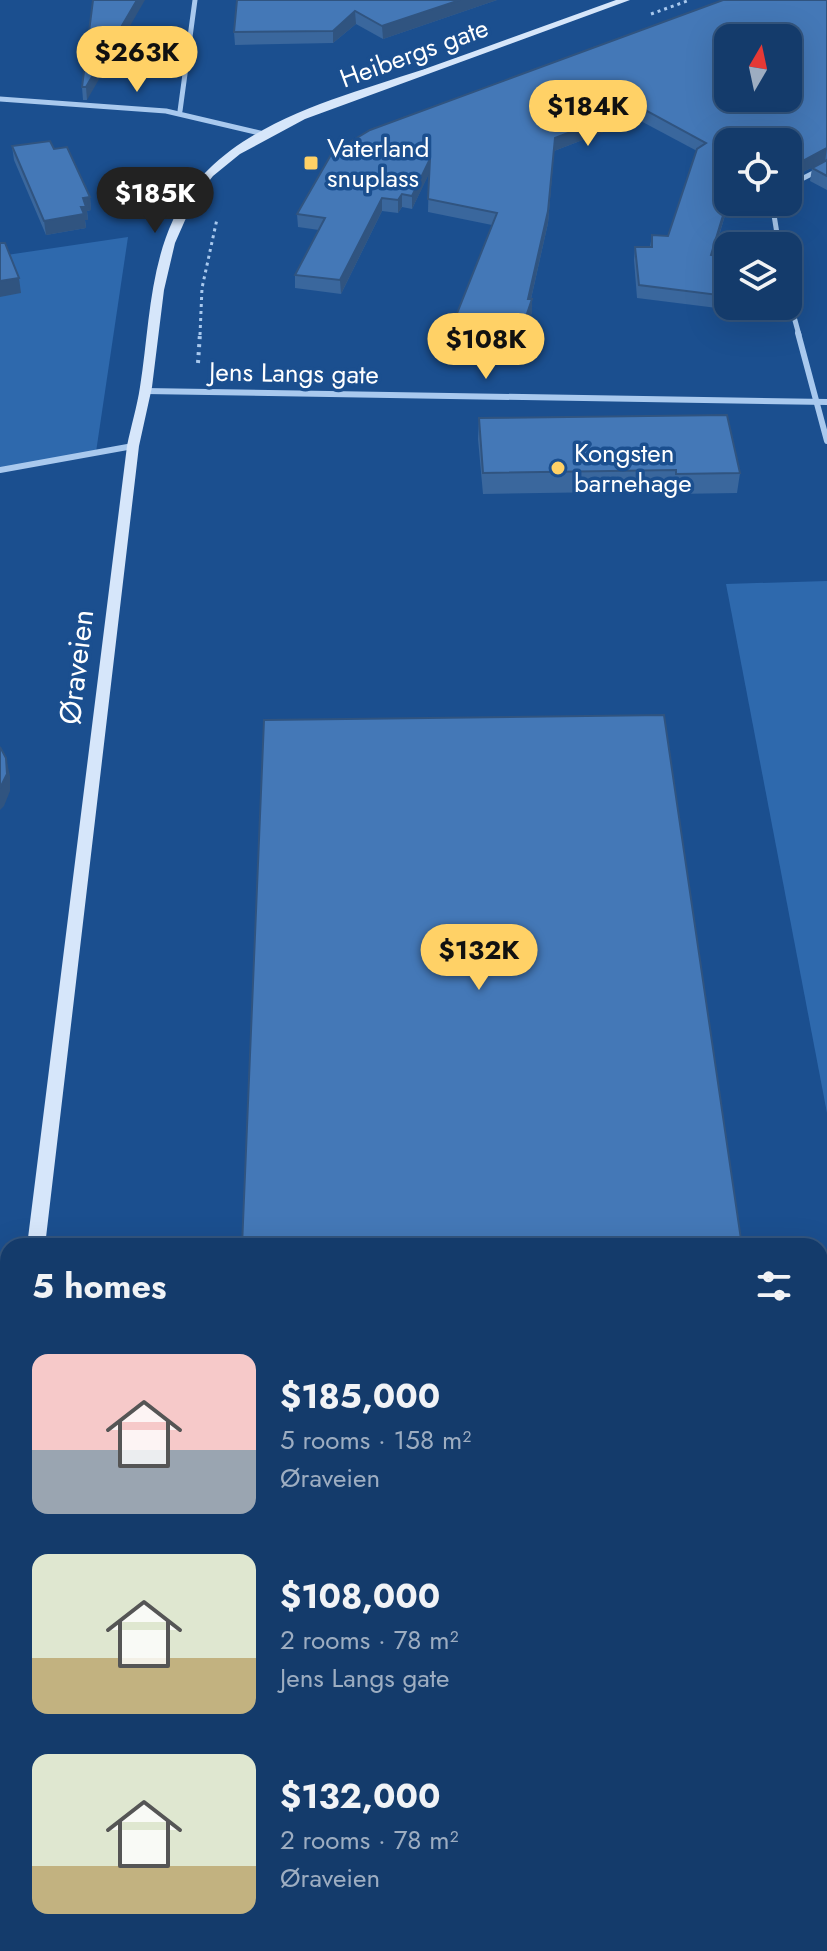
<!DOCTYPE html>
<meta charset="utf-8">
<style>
:root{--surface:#143b6b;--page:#214673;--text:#f1f3f6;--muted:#9dadc1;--line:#33557e;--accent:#ffd166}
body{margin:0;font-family:Jost,sans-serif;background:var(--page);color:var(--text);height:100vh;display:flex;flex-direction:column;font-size:30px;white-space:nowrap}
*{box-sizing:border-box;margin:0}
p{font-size:26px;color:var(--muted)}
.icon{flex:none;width:44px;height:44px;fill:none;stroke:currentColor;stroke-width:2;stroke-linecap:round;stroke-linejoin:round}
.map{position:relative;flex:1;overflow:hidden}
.sheet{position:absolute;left:0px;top:1238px;width:828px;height:714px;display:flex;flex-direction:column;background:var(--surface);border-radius:24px 24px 0 0;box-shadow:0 8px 32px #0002,0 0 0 2px var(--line)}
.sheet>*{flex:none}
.needle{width:52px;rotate:9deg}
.buttons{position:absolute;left:714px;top:24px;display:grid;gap:16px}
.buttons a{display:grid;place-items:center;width:88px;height:88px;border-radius:16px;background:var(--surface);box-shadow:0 8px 32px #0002,0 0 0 2px var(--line);font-size:40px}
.price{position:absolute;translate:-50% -68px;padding:0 18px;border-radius:28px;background:var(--accent);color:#111;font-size:26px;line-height:52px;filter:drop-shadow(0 2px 4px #0008)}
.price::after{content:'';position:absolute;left:50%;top:48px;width:24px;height:18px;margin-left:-12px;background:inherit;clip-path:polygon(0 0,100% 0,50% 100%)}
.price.selected{background:#222;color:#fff}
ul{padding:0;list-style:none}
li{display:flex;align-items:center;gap:24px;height:200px;padding:0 32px}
li span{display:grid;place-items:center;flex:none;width:224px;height:160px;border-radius:16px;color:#555}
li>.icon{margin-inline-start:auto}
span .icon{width:96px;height:96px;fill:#fffc;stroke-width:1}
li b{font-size:34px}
h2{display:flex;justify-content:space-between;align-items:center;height:96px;padding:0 32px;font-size:34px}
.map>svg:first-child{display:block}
.green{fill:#2e69ad}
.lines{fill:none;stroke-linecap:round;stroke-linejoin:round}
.path-far1{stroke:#a9c9ee;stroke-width:3;stroke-dasharray:3 4;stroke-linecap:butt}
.path{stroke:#a9c9ee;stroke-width:4;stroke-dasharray:3 5;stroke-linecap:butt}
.street-far1{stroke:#a9c9ee;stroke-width:5}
.street{stroke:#a9c9ee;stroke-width:6}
.secondary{fill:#d6e6fa;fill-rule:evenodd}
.wall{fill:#3a679d}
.shaded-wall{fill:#305480}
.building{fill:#4478b7;stroke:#305480;stroke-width:2;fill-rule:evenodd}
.poi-dot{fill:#ffd166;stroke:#1b4f8f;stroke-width:3}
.labels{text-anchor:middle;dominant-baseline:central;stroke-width:7;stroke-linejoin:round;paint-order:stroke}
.far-street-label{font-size:26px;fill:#fff;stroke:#1b4f8f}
.far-poi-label{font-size:26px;fill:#fff;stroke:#1b4f8f;text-anchor:start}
.street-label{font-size:30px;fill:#fff;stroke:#1b4f8f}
</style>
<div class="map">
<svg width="827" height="1951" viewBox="0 0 827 1951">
<rect width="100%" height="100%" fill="#1b4f8f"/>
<g class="green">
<path d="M128,237L96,452L0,471V256Z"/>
<path d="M827,581V1113L726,584Z"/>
</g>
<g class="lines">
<g class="path-far1">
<path d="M651,14L690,0"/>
<path d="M200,335L202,288L217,219"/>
</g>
<path class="path" d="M198,363L200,333"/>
<g class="street-far1">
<path d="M0,99L166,111L264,134"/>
<path d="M180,111L195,0"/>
<path d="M788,186L827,166"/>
<path d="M778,202L774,215L779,246"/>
<path d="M788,295L799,335"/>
</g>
<g class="street">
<path d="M798,333L827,441"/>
<path d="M145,391L827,402"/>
<path d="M0,470L133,446"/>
</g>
<g class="secondary">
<path d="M616,0H630L305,119L240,154L213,176L194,200L175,243L164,290L152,387L139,446L45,1246H27L127,446C131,426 137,407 140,387C149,331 149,272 173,220C217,123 342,98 433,66C494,44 555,22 616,0Z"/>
<path d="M8,1459V1535L0,1540V1464Z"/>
</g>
</g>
<g class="wall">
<path d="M93,0L87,100H83L82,87Z"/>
<path d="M237,0H497L383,39L356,24L333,43L235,45L234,32Z"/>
<path d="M827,0V190L810,181L812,168L825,161L799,174L788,169V142H728V202H729L713,256L727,271L717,308L637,298L634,260L635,247H650L652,235L668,236L697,151L637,119L554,151L548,223L531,299L532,312L514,363L446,354V341L492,225L428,212L429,173L412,209L402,207L398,213L382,211L341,294L295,288V275L319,230L298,227L297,214Z"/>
<path d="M12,146L54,149L90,197L91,210L87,211L88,220H85L86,228L46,235L14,160Z"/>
<path d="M479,418L740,473L737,493L674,494L673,491L483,494L478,439Z"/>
</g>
<g class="shaded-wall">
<path d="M137,0H145L87,100L86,87Z"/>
<path d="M460,0H497L383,39L382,26Z"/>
<path d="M355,11L356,24L333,43V31Z"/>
<path d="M638,106L637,119L554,151L548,223L528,312V299L555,138Z"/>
<path d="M827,148L825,161L799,174L801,162Z"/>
<path d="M430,159V172L412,209V196Z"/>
<path d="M402,194V207L398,213V200Z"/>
<path d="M90,197L91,210L87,211L88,220H85L86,228L46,235L44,221L81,207L83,198Z"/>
<path d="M382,198V211L341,294L340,280Z"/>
<path d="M728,199V202H729L709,268L711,255Z"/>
<path d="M728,262L727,271L717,308L718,295Z"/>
<path d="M19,278L21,293L0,297V281Z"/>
<path d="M532,299V312L514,363L515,349Z"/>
<path d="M6,758L10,776V791L4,806L0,810V788Z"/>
</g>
<g class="building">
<path d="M93,0H137L86,87H82Z"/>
<path d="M237,0H460L382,26L355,11L333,31L234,32Z"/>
<path d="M723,0H827V148L801,162L788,155V142H764L748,133L745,142H728V199L711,255L728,258L718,295L639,285L635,247H652V235L668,236L697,149L706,143L638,106L555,138L548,211L528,299H532L515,349L446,341L497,213L428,199L430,159L412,196L402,194L398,200L382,198L340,280L295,275L325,218L297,214L332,153L370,130ZM728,38H788V98H728Z"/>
<path d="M50,141L54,149L67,147L90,197L83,198L86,207H81L84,214L44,221L12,146Z"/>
<path d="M827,160V176L812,168Z"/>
<path d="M0,243H5L19,278L0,281Z"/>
<path d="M727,415L740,473L676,474V470L483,473L479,418Z"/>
<path d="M664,715L742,1246H242L264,720Z"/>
<path d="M0,747L6,758L7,774L0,788Z"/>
<path d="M820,1681L827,1689V1738L825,1741L820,1746Z"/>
</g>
<g class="poi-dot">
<rect x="303" y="155" width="16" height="16" rx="4"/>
<circle cx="558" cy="468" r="8"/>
</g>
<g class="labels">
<g class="far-street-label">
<text transform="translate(414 53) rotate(-20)">Heibergs gate</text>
<text transform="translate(294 373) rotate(1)">Jens Langs gate</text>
</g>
<g class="far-poi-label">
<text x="327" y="148">Vaterland<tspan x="327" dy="30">snuplass</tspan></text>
<text x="574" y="453">Kongsten<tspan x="574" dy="30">barnehage</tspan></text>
</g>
<g class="street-label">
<text transform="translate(76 667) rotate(-83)">Øraveien</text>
</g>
</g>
</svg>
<div class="buttons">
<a><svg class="needle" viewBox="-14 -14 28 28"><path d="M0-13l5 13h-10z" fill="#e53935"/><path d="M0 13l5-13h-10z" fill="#9dadc1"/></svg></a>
<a><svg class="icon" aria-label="locate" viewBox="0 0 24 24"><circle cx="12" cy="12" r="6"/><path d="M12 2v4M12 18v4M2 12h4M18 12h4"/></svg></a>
<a><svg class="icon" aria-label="layers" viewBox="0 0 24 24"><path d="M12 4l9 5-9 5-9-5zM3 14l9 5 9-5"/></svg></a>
</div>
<b class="price" style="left:137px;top:94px">$263K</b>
<b class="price" style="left:588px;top:148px">$184K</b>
<b class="price selected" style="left:155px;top:235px">$185K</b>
<b class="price" style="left:486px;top:381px">$108K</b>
<b class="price" style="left:479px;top:992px">$132K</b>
<section class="sheet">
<h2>5 homes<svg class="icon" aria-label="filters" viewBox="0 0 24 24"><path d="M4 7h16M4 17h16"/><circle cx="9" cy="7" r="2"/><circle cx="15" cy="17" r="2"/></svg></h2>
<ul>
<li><span style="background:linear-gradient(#f6c9c9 60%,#9aa5b1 0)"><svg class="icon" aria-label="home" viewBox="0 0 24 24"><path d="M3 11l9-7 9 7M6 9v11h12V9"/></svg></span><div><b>$185,000</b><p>5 rooms · 158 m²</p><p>Øraveien</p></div></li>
<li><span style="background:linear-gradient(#dfe7d0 65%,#c2b280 0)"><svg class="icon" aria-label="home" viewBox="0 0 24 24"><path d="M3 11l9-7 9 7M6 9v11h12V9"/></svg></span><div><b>$108,000</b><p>2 rooms · 78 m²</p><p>Jens Langs gate</p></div></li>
<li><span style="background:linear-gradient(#dfe7d0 70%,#c2b280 0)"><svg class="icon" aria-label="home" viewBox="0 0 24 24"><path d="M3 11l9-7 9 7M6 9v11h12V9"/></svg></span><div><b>$132,000</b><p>2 rooms · 78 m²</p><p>Øraveien</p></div></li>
</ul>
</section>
</div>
